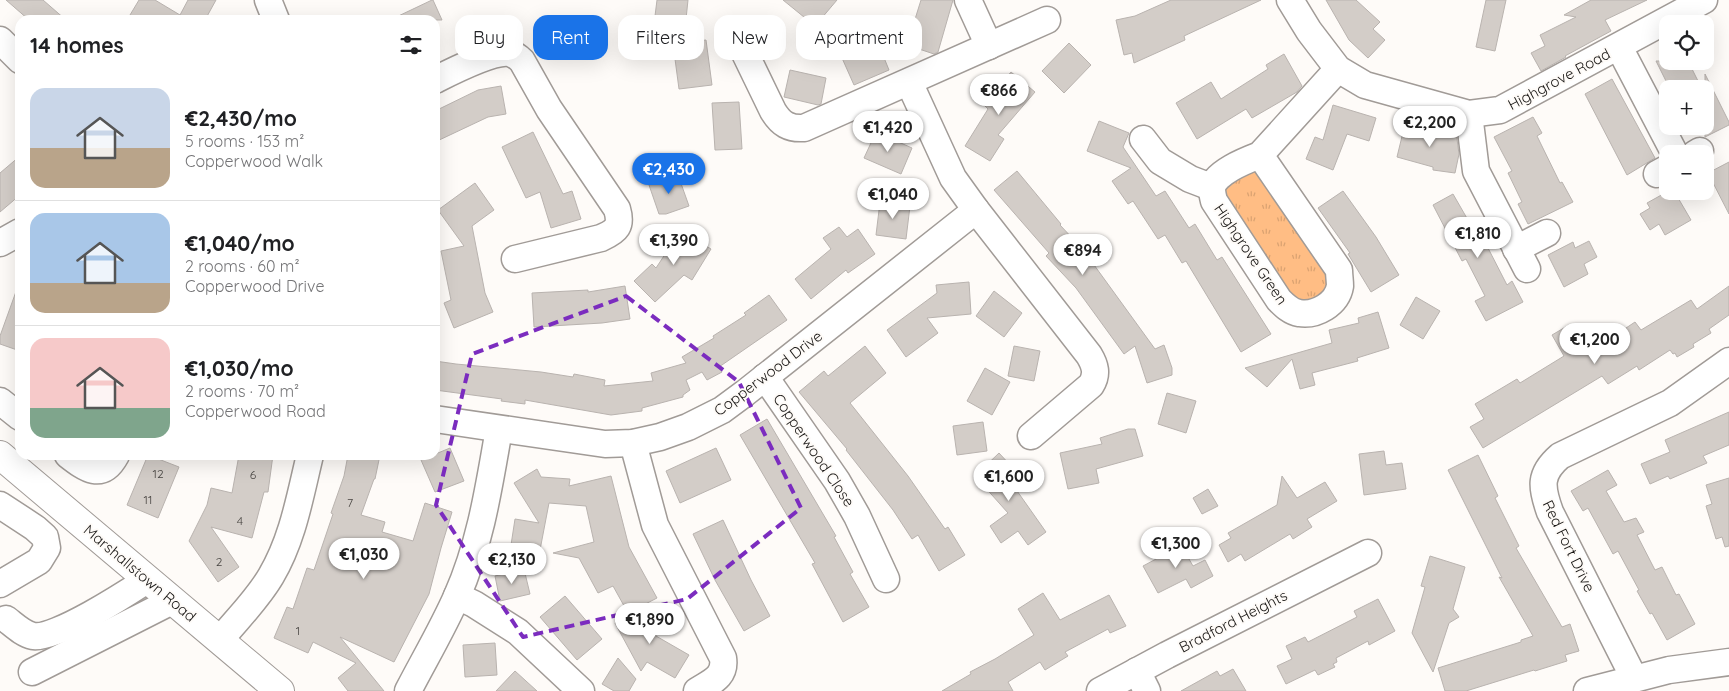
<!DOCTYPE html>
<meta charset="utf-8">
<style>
:root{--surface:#fff;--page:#f2f2f2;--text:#202124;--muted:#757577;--line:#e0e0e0;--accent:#1a73e8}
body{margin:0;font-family:Quicksand,sans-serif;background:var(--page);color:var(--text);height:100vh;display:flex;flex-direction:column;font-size:19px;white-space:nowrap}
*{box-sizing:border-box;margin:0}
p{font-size:16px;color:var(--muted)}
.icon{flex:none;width:28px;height:28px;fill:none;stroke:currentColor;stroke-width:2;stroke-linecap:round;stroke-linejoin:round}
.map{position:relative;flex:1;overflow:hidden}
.side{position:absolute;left:15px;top:15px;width:425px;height:445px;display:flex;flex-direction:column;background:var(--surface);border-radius:15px;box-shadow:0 5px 20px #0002}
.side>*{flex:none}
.banner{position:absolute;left:455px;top:15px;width:475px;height:45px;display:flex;gap:10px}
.fabs{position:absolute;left:1659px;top:15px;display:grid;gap:10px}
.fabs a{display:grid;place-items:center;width:55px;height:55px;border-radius:10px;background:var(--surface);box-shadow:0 5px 20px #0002;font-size:25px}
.price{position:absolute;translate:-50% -42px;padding:0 11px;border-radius:18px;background:#fff;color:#222;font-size:16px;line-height:32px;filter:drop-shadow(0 1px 2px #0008)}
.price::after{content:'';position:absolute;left:50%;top:30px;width:15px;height:11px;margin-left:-8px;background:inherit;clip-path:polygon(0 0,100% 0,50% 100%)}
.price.current{background:var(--accent);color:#fff}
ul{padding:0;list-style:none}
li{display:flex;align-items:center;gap:15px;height:125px;padding:0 15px}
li+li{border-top:1px solid var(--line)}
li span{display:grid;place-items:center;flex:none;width:140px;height:100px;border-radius:15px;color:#555}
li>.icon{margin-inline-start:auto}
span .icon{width:60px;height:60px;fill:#fffc;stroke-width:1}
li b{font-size:21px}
h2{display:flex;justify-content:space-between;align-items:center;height:60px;padding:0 15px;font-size:21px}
.pill{padding:0 18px;border-radius:15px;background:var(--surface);box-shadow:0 5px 20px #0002;font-size:18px;line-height:45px}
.pill.current{background:var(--accent);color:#fff}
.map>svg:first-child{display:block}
.grass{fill:url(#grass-tufts)}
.building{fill:#d3cdc8;stroke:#b9b3af}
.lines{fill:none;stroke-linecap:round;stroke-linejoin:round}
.minor-casing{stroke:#a19b97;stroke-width:29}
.major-casing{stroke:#a19b97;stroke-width:30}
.minor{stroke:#fff;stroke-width:26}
.major{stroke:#fff;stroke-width:28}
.marked{fill:none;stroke:#7b2cbf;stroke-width:4;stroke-dasharray:10 6;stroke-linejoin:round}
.labels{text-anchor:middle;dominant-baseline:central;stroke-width:4;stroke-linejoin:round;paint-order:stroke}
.number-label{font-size:12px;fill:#474441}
.street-label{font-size:15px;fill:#181614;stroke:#fefbf8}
</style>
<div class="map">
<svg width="1729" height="691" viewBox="0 0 1729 691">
<defs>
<pattern id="grass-tufts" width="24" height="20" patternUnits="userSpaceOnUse" patternTransform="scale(1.25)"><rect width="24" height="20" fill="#ffbd84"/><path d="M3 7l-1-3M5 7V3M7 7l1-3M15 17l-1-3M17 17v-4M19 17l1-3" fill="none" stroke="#daa271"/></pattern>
</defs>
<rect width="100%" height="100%" fill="#fefbf8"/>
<path class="grass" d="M1248,170L1256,171L1328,277L1326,291L1315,301H1294L1224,193L1226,184Z"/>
<g class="building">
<path d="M6,0H43L66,20H29Z"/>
<path d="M139,0H155L180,15L188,0H216L205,20H127Z"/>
<path d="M433,0L442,20H390L432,0Z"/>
<path d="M657,0H688L686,19L655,16Z"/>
<path d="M783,0H837L815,26Z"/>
<path d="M921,0H953L938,52L934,54L907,45Z"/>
<path d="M1171,0H1261L1184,36L1185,40L1134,63L1132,53L1124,55L1116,20L1135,16Z"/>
<path d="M1326,0H1356L1380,22L1373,29L1385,40L1368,58L1349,40Z"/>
<path d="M1486,0H1506L1495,51L1476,47Z"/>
<path d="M1591,0H1647L1605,20L1611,31L1565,56L1566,57L1541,71L1531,53L1545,46L1540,35L1576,17L1564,15Z"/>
<path d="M706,40L712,85L679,89L673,44Z"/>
<path d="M878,43L889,70L854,85L842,58Z"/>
<path d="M1069,43L1091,65L1064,93L1042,71Z"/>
<path d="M1284,54L1302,86L1297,92L1252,118L1246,109L1197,139L1176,103L1211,82L1221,99L1268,69L1266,65Z"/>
<path d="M1656,61H1688L1702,89H1670Z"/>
<path d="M790,70L826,78L821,104L818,105L784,97Z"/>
<path d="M1011,72L1035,92L998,135L1004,139L990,161L965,146L988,109L984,105Z"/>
<path d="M1705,74L1729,122V125L1705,137Z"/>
<path d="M1612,79L1655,158L1627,175L1585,94Z"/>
<path d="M501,86L506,114L488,117L435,142V111L478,90Z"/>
<path d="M739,102L742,149L715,150L712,103Z"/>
<path d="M1333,105L1376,118L1369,141L1347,134L1333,170L1306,159L1315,137L1323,140Z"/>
<path d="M1533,117L1542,133L1537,136L1560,183L1562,182L1573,202L1528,224L1518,204L1522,202L1508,173L1512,171L1494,137Z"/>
<path d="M1099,121L1129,133L1123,147L1156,196L1165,191L1189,228L1195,224L1217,260L1222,257L1271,334L1241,352L1186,261L1182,263L1165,235L1158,239L1133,201L1128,204L1112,181L1131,168L1087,151Z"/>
<path d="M1405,124L1441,134L1442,129L1456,132L1459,154L1455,173L1433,170V167L1397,157Z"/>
<path d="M533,132L563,194L572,191L581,219L551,228L540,192L526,198L502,147Z"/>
<path d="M876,132L912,148L901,174L864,158Z"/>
<path d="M20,156V195L0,212V173Z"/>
<path d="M1729,162V214L1708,173Z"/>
<path d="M1017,171L1061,224L1060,225L1090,257L1089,258L1155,349L1164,345L1172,368V375L1147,383L1135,346L1124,354L1076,288L1046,256L1049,253L994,190Z"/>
<path d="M678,175L689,206L666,214H659L649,185Z"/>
<path d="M475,183L494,210L472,226L485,293L493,312L454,328L444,303L451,300L441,251L464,246L438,210Z"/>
<path d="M1668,185V191H1674L1691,220L1665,235L1659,224L1650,230L1640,214L1650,208L1647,203L1665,193V187Z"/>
<path d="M1343,191L1376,237L1399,275L1371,292L1348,254L1350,253L1318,208Z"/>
<path d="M1453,194L1472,227L1479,224L1491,246L1488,248L1507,285L1512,281L1523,302L1486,321L1475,301L1485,296L1466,259L1462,261L1433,205Z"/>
<path d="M880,202L910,206L906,239L876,235Z"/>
<path d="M839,227L847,237L858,229L875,254L848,273L846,270L811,299L795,279L831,249L823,238Z"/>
<path d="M681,230L711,249L692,280L684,275L655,302L634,281L652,264L656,268Z"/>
<path d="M1589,241L1597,257L1584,264L1588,274L1564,287L1548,255L1573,242L1575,248Z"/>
<path d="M969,282L971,314L927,318L938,333L906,357L887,330L937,293L936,285Z"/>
<path d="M18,286H20V351L0,344V336Z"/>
<path d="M625,286L630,319L602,323L534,327L532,293L588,290V292Z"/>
<path d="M1729,286V315L1709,329L1711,333L1693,344L1694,347L1677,357L1675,353L1673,354L1670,350L1639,370L1637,366L1608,384L1602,376L1483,448L1470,427L1484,419L1475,404L1517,379L1520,383L1564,356L1552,335L1569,325L1587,354L1635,322L1641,330L1691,300L1697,309Z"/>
<path d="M994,291L1022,313L1004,337L976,316Z"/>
<path d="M769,295L787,320L719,367L722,372L707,380L702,372L686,380L690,390L683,395V397L642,408V411L611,415L525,400V404L501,401L502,399L435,390V361L456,364L541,372L573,377L574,374L605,380L604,386L653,381L651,373L686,363L682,357L714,338L713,336L746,315L744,313Z"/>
<path d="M1416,297L1440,311L1423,339L1400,325Z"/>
<path d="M1378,312L1389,348L1357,358L1358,361L1312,373L1315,385L1300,389L1292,359L1267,387L1245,368L1332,343L1329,330L1359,323L1358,318Z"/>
<path d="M865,346L886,373L850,403L908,476L945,529L948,527L965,555L939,571L918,535L912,539L893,510L846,450L847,449L799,392L824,371L828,376Z"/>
<path d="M1014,346L1040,351L1034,381L1008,376Z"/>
<path d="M985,368L1010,382L992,415L967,401Z"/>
<path d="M1167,393L1196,401L1186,433L1158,424Z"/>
<path d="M1729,412V445L1703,456L1707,463L1670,479L1668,476L1650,484L1641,464L1670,452L1665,440Z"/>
<path d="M767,419L836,536L834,537L853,572L850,574L869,607L843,622L812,564L815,563L740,435Z"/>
<path d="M983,422L987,451L957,455L953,426Z"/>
<path d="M1128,429H1135L1143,456L1096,469L1099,483L1068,489L1060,453L1102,444L1100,438Z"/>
<path d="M450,448L464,481L435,492L421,460Z"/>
<path d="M716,448L731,480L680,503L666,471Z"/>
<path d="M1384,451L1386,465L1402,463L1406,489L1364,495L1359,454Z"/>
<path d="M999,453L1024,480L1015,488L1046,532L1028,545L1018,531L1001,543L990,526L1008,513L975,476Z"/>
<path d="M148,455L179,467L158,518L127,505Z"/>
<path d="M239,455H273L268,492H264L252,538L211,527L239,567L218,582L189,541L207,505L211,488L232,493Z"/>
<path d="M348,455H380L375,479H374L361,515L385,522L382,532L413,541L425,503L452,512L441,548L429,594L394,662L340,637L384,691H348L338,678L356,663L313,642L308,653L274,638L287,607L293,609L307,568L314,570L333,514L331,513L344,476Z"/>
<path d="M1478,455L1498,496L1495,498L1519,546L1516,548L1562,627L1570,624L1579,651L1565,655L1567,661L1535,671L1534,670L1466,691H1445L1438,668L1521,642V640L1533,636L1499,577L1502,578L1448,470Z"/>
<path d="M537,469L541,477L570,479L569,486L611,476L629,547L657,598L628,613L613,586L598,593L579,558L553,553L594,542L586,506L549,503L540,550L511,545L515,519L539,523L514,483Z"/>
<path d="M1608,470L1617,485L1606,491L1624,522L1636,518L1644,532L1637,535L1655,570L1662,567L1676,595L1679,594L1695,624L1667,640L1652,613L1650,614L1637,591L1639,590L1618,551L1613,554L1588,508L1583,511L1571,491Z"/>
<path d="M1282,476L1297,498L1325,482L1337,501L1307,519L1312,527L1293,539L1290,534L1245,561L1241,554L1228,562L1219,545L1231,538L1228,533L1277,505Z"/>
<path d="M1729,478V546L1725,547L1722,537L1716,539L1706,506L1712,504L1706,485Z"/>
<path d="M1208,489L1218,506L1202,514L1193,498Z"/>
<path d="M723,520L751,580L770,616L744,631L715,580L693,534Z"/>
<path d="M1161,547H1182L1193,566L1205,560L1213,576L1191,588L1186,579L1158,593L1143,566L1158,558Z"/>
<path d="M1430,556L1465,567L1453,609L1459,617L1449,623L1433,672L1412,633L1425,587L1421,586Z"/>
<path d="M524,569L530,594L500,601L495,576Z"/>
<path d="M1043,593L1060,620L1109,595L1126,626L1110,633L1108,629L1065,652L1068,656L1045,670L1040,662L1008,682L1013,691H942L971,674L970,672L995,659L1034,635L1018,609Z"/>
<path d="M565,596L602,639L577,660L540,617Z"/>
<path d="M1378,599L1395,631L1369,645L1368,641L1336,658L1337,662L1333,664L1335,667L1318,675L1315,670L1286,684L1277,666L1292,659L1286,646L1305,637L1308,642L1357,617L1354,611Z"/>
<path d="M638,609L656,636L689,655L675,678L647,662L641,671L615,623Z"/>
<path d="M495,643L497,675L465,677L463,645Z"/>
<path d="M618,658L636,679L629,691H614L602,684Z"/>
<path d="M1233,669L1246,691H1181L1217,671L1220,676Z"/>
<path d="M515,671L537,691H496Z"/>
</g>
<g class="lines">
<g class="minor-casing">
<g id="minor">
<path d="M268,0L276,20"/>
<path d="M968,0L989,46"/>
<path d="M1290,0L1309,31L1338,69L1365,85L1469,114L1500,110L1704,0"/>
<path d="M0,40L20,60"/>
<path d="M740,43L773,111C781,124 789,129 804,128L1047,20"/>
<path d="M1619,47L1675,154"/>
<path d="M435,80C451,72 492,51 509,53C514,54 518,57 522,61L549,109L617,209C622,226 617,231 601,238L515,259"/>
<path d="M909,82L953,178L976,210L1089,355C1095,365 1098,374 1091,385L1031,436"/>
<path d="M1469,114L1476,171L1527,269"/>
<path d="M1143,139L1160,161L1190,179L1211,187"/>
<path d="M1695,154L1700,151"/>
<path d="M1260,155C1247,160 1213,173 1212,189C1212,192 1213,197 1214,201L1279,300C1285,306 1291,312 1299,313C1316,316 1337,304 1340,286C1340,281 1339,275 1339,270L1260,155L1338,69"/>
<path d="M1657,174L1668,168"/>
<path d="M0,243L20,232"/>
<path d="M1516,249L1547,233"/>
<path d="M765,377L837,481L857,516L886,579"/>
<path d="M0,401L20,417"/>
<path d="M435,419L605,444L633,443L660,437L688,427L722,410L745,393L976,210"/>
<path d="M633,443L655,525L723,658C726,677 711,682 697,691"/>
<path d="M68,455C86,469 102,481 116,455"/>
<path d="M0,505L35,528L45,537L47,548L39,561L0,584"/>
<path d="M457,596L474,604L518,632L581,691"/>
<path d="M6,619C14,625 23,634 33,636C55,640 127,593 147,580"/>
<path d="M220,640C237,619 257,600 271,576C293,539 300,496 310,455"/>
<path d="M1137,671L1147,691"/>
<path d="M32,672L172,601"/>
<path d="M1634,678L1550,512C1541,487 1539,474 1560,456L1670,403L1729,361"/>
<path d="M408,691C424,660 443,628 457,596C481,542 489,486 499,429"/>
<path d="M1100,691L1167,655L1368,553"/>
<path d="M1587,691L1669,670L1729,662"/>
</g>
</g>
<g class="major-casing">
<path id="major" d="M0,455L280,691"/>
</g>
<use href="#minor" class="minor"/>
<use href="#major" class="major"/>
</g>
<path class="marked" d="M626,296L739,382L801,508L687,599L523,637L436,505L472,354Z"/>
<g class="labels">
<g class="number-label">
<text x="158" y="473">12</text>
<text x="253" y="474">6</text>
<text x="148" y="499">11</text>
<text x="350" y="502">7</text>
<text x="240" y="520">4</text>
<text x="219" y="561">2</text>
<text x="298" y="630">1</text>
</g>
<g class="street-label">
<text transform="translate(1559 79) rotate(-28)">Highgrove Road</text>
<text transform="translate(1251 254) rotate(56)">Highgrove Green</text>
<text transform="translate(768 373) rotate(-37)">Copperwood Drive</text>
<text transform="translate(814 450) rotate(56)">Copperwood Close</text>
<text transform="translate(1569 546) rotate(64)">Red Fort Drive</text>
<text transform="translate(140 573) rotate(40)">Marshallstown Road</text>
<text transform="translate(1233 621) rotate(-27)">Bradford Heights</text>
</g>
</g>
</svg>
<div class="fabs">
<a><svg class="icon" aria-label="locate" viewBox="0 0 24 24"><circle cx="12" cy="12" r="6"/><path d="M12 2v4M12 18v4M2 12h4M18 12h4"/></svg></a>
<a>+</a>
<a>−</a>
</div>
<b class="price" style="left:999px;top:116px">€866</b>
<b class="price" style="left:1430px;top:148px">€2,200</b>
<b class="price" style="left:888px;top:153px">€1,420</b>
<b class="price current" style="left:669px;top:195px">€2,430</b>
<b class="price" style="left:893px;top:220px">€1,040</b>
<b class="price" style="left:1478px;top:259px">€1,810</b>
<b class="price" style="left:674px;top:266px">€1,390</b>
<b class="price" style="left:1083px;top:276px">€894</b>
<b class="price" style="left:1595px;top:365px">€1,200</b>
<b class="price" style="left:1009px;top:502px">€1,600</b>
<b class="price" style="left:1176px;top:569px">€1,300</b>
<b class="price" style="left:364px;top:580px">€1,030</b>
<b class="price" style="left:512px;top:585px">€2,130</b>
<b class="price" style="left:650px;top:645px">€1,890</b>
<div class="banner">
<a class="pill">Buy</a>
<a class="pill current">Rent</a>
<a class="pill">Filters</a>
<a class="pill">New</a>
<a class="pill">Apartment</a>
</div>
<section class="side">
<h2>14 homes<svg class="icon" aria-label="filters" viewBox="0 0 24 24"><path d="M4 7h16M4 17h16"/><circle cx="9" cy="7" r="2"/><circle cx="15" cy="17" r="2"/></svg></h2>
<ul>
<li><span style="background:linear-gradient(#c9d6e8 60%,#b9a48a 0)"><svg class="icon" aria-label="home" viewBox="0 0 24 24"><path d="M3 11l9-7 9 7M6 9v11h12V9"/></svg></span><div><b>€2,430/mo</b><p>5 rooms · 153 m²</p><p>Copperwood Walk</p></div></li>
<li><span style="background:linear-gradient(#a9c7e8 70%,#b9a48a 0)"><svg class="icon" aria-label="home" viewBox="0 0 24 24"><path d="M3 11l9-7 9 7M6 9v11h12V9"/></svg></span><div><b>€1,040/mo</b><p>2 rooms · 60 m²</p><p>Copperwood Drive</p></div></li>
<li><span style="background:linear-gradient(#f6c9c9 70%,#7fa58c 0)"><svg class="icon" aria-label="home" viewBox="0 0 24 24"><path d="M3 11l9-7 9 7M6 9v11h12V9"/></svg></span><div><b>€1,030/mo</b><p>2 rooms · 70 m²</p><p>Copperwood Road</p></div></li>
</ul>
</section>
</div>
